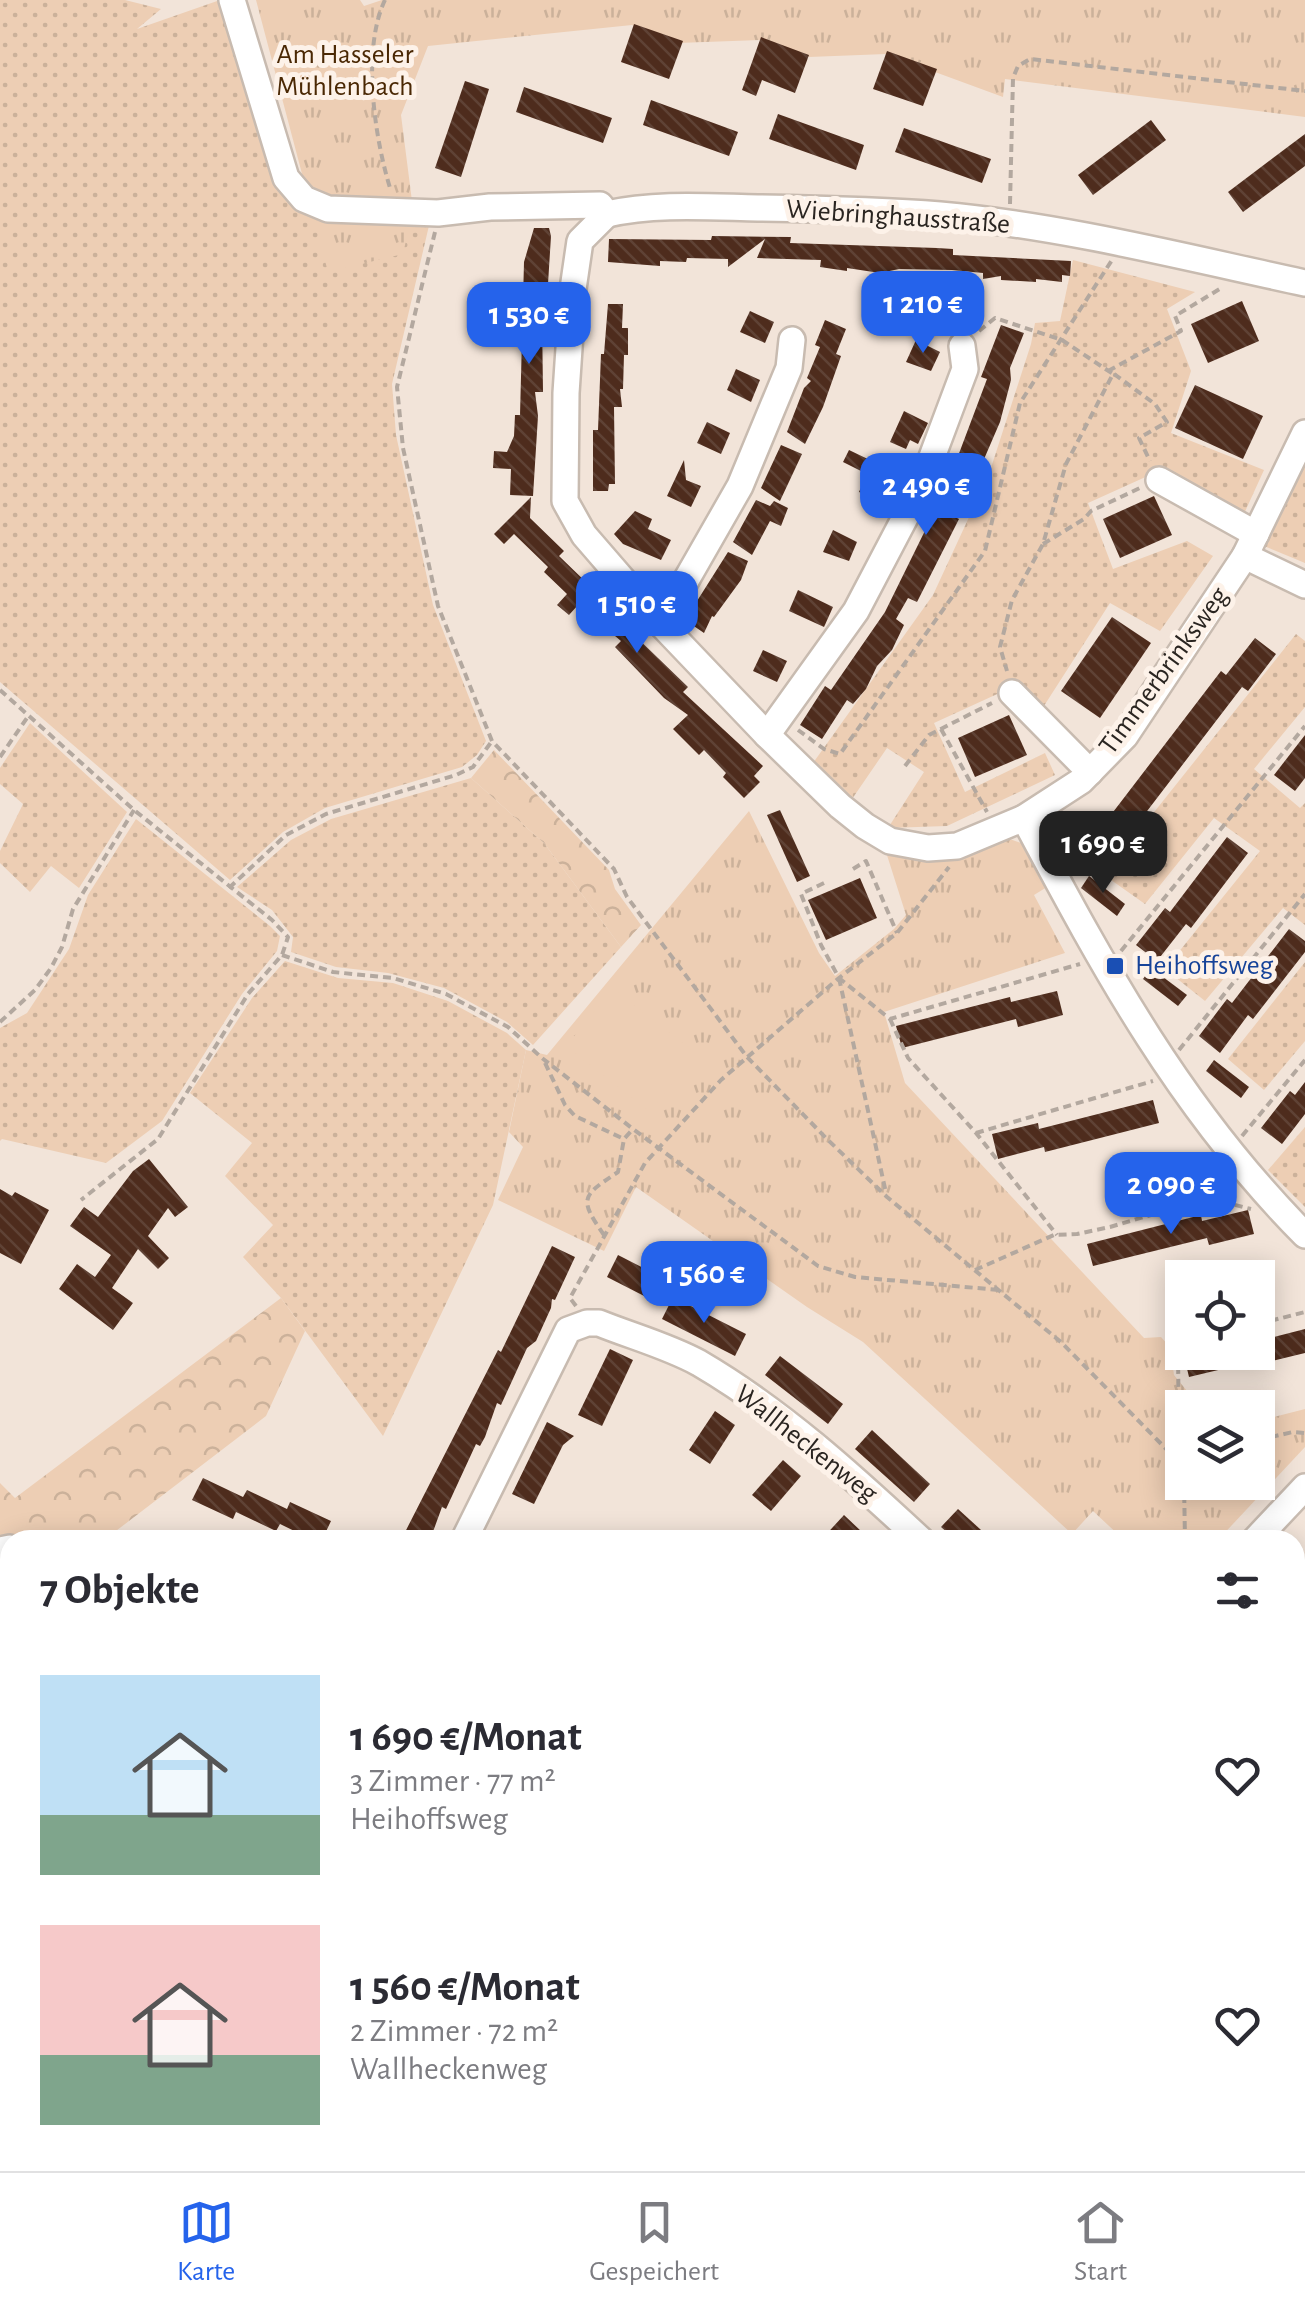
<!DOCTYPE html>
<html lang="de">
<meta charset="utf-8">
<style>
:root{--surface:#fff;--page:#f2f2f3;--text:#2b2b33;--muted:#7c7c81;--line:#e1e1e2;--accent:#2563eb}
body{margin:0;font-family:"Alegreya Sans",sans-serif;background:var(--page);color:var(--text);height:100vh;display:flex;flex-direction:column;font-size:38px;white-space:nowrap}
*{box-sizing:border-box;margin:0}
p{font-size:32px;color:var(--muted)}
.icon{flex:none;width:55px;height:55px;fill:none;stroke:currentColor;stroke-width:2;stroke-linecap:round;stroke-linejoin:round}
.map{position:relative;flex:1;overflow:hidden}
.side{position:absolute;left:0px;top:1530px;width:1305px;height:642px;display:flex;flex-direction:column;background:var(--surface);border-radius:30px 30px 0 0;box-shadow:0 5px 25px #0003}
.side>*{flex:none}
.tools{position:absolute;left:1165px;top:1260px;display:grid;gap:20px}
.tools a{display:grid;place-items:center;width:110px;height:110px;border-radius:0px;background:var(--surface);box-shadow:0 5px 25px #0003;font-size:50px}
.price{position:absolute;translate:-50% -85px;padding:0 22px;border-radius:20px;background:var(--accent);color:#fff;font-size:32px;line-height:65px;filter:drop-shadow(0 2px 5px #0008)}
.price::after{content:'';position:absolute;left:50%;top:60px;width:30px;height:22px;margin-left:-15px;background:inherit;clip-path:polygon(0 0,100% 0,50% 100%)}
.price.current{background:#222;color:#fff}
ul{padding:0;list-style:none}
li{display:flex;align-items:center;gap:30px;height:250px;padding:0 40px}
li span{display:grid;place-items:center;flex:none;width:280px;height:200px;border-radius:0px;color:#555}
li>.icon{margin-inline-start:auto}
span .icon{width:120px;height:120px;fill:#fffc;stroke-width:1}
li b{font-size:42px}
h2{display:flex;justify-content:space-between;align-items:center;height:120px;padding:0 40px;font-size:42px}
.menu{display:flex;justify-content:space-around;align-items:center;height:140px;border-top:2px solid var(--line);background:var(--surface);font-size:28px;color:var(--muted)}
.menu a{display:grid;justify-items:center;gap:5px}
.menu .current{color:var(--accent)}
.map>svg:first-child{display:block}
.education{fill:#f0d7cf}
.grass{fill:url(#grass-dots)}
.forest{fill:url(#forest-crowns)}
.park{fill:url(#park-tufts)}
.garden{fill:#edceb4}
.building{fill:url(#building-back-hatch)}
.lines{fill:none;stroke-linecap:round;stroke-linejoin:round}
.minor-casing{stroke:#c8bbb0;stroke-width:30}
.path{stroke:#b3a89f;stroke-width:4;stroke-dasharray:8 5;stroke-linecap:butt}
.minor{stroke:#fff;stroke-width:25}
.transit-dot{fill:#1a4fb4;stroke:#fdf2e9;stroke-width:4}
.labels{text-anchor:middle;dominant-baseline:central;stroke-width:10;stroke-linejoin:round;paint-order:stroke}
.park-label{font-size:28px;fill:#4a2804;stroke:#fdf2e9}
.street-label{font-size:28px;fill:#2a2521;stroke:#fdf2e9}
.transit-label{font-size:28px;fill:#164399;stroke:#fdf2e9;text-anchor:start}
</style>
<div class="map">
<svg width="1305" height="2171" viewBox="0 0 1305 2171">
<defs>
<pattern id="grass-dots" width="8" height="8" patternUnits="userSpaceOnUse" patternTransform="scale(2.5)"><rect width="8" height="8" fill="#edceb4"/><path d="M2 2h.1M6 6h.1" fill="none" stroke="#cbb19a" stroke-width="1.8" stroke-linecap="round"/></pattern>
<pattern id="forest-crowns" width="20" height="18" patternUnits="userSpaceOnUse" patternTransform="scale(2.5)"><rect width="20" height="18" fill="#edceb4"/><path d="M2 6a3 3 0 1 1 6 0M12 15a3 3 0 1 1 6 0" fill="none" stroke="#cbb19a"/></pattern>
<pattern id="park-tufts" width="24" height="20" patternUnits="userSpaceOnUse" patternTransform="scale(2.5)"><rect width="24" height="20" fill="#edceb4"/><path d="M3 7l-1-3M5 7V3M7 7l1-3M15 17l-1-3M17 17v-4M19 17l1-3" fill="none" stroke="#cbb19a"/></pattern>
<pattern id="building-back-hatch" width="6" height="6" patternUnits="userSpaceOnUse" patternTransform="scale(2.5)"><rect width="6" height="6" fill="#4e2c1d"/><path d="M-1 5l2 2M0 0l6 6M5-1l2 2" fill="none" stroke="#5f4235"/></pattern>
</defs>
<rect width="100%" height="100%" fill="#f2e4d9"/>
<g class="education">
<path d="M1305,1566V1744L1295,1734V1576Z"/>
<path d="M1305,1820V2030L1295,2025V1830Z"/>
</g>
<g class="grass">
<path d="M0,0H125L161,9L137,29L220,0L280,178L431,217L392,384L396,435L433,605L486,741L477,755L462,767L325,808L283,832L230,880L0,682Z"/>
<path d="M1073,260L1195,292L1167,309L1191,371L1171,433L1264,470L1243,516L1161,470L1088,503L1113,569L1187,541L1213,556L1160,631L1110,603L1042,709L1019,684L934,723L965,792L1045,753L1055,775L947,826L888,828L924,772L887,748L850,802L813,763L933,595L989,474L1031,344L1035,323L1060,321Z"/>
<path d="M1305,458V563L1264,546Z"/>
<path d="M1296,634L1305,641V707L1254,769L1300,808L1305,803V925L1283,908L1205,1001L1165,969L1260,851L1214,818L1145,904L1104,875Z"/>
<path d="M30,723L127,812L79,888L51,866L30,892L0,863V851L23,804L0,784V768Z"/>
<path d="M471,778L544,843L621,947L533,1045L507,1022L444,988L388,973L336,967L291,952L293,937L272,910L237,887L291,840L331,819Z"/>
<path d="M136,819L270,926L280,936L277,951L242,994L162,1121L106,1163L2,1139L0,1141V1028L27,1013L69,949L88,895Z"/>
<path d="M285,961L338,978L393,983L448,1001L507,1033L526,1050L493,1205L383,1436L281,1298L243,1257L273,1225L225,1176L252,1143L190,1093L252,998Z"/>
<path d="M1305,962V1041L1264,1090L1228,1059Z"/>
<path d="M1305,1127V1207L1268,1170Z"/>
</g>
<g class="forest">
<path d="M494,750L609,870L615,889L641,925L621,947L544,843L471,778Z"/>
<path d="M281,1298L305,1331L266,1416L112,1534L43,1537L0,1543V1483L15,1498Z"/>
</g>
<g class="park">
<path d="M256,0H360L364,6L382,0H1305V117L1005,79L1003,97L886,54L809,57L760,40L678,43L632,25L428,46L401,115L413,209L403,254L328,272Z"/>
<path d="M749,811L819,953L835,976L894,929L906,915L886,852L1007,838L1024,844L1047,887L1034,895L1065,953L884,1012L905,1083L1144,1338L1161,1337L1170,1347L1174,1375L1200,1407L1182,1408V1482H1258V1421L1305,1409V1447L1218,1540H1124L1093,1511L1072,1534L863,1342L807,1307L636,1187L604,1251L498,1200L523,1147L509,1132L526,1050L547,1055Z"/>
</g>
<path class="garden" d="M613,989L696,1053L650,1112L566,1046Z"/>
<g class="building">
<path d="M634,24L683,41L669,79L621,62Z"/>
<path d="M761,37L809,55L795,93L762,80L756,96L742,90Z"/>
<path d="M887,51L937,69L923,106L873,89Z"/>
<path d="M465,81L489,89L461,177L435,168Z"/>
<path d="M524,87L612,118L603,143L516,112Z"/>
<path d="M651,100L738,132L729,156L643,125Z"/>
<path d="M778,114L864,145L856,170L769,139Z"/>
<path d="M1151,120L1166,140L1093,195L1078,175Z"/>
<path d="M904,128L991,159L982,183L895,152Z"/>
<path d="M1305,134V166L1243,212L1228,192Z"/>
<path d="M534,228H549L551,236L546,316H542L543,392H535L538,416L533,496L510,495L511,469L493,468L494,451L507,452L514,436L515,415H520L524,262Z"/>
<path d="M712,236L791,237L790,243L937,248L953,249V255L1071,261L1070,276L1062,275V282L1036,279V282L1001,280V276L983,279V273L952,270L899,269L880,273L847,268V271L820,267L821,260L757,258L765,239L728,267V259L687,258L686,262L660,261V266L608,262L609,239L711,240Z"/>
<path d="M1242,301L1259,341L1208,363L1191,324Z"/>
<path d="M608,304H623L622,328H628V355H624L623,389H620L622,407H614L615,484H609L608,491H593V430H598L601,354H604Z"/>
<path d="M750,311L774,322L765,343L740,332Z"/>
<path d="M825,320L846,329L836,354L841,356L823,407L805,444L787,432L804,388L811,381L807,378L820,347L815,345Z"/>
<path d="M1001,325L1024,333L1010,368L1011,380L1000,422L969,494L961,491L951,515L959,519L917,602L908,598L896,619L904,625L892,650L877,666L866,689L853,704L847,700L822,739L800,725L825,686L831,690L885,612L946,488L987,379L981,377Z"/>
<path d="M916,340L940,352L931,371L906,362Z"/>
<path d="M736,369L760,380L751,402L727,390Z"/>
<path d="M1195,385L1263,416L1243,459L1175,428Z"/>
<path d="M904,411L928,423L918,444L910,440L906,449L890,442Z"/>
<path d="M707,422L730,433L721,454L697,443Z"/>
<path d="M781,445L802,454L780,501L761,488Z"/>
<path d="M849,450L874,462L870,471L893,482L884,501L859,492L867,474L843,462Z"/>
<path d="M684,460L686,480L701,486L691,507L667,496Z"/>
<path d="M1154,496L1172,535L1120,558L1103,519Z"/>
<path d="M531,497L530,518L564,551L559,556L617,612L611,618L628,629L688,687L683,692L763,766L754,776L760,782L744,798L723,777L726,773L704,750L699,755L673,729L688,715L664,698L615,647L621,641L578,605L569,615L557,605L567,594L544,572L548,567L514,534L504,544L494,534Z"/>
<path d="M756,500L770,506L774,501L788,508L781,526L770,521L752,555L733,542Z"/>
<path d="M635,511L652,519L648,529L671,540L661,560L623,544L614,534Z"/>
<path d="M833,530L857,542L849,561L823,552Z"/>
<path d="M728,552L748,561L741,580L714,617L712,616L704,633L685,620Z"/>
<path d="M798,590L833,607L824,627L789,611Z"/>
<path d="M1112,617L1151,643L1100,718L1061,691Z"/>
<path d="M1255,638L1276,654L1248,691L1242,687L1128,836L1123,832L1095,869L1074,853L1102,816L1107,820L1221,671L1226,675Z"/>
<path d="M763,650L787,661L777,682L753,671Z"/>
<path d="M1009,715L1027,755L975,777L958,738Z"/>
<path d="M1305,735V778L1295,791L1274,775Z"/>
<path d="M780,810L810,876L797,882L767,815Z"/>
<path d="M1227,837L1248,853L1191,928L1186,924L1157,961L1136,945L1165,908L1170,912Z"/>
<path d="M1089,876L1125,904L1117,916L1081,888Z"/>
<path d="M860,878L877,918L826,940L808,900Z"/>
<path d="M1289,929L1305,941V952L1253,1019L1248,1015L1220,1053L1199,1036L1227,999L1232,1003Z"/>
<path d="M1151,968L1187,995L1178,1006L1143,979Z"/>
<path d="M1057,991L1063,1015L1018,1027L1016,1019L902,1048L896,1026L1010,997L1011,1002Z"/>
<path d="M1214,1060L1249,1087L1241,1098L1206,1071Z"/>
<path d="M1305,1082V1114L1282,1144L1261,1128L1290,1091L1295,1095Z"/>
<path d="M1153,1100L1159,1123L1045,1152L1044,1147L998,1159L992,1134L1038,1123L1039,1129Z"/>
<path d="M149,1159L188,1207L175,1217L168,1208L148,1236L169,1258L158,1269L138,1249L112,1288L133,1303L113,1330L59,1289L77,1264L95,1277L111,1255L70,1226L84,1207L98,1217L133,1171Z"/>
<path d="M0,1189L12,1196L15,1192L49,1210L21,1264L0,1253Z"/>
<path d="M1248,1210L1254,1234L1209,1245L1207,1238L1093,1266L1087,1244L1201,1215L1202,1221Z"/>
<path d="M552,1246L575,1257L555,1300L552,1299L551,1308L536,1341L527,1348L501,1405L497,1403L485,1437L480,1446L476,1444L446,1509L442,1507L430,1540H401L498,1350L501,1352Z"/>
<path d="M618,1255L661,1277L650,1299L607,1277Z"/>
<path d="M673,1297L746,1334L735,1356L662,1319Z"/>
<path d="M1305,1329V1353L1236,1370L1235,1366L1189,1377L1183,1352H1258V1341Z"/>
<path d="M610,1349L633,1360L602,1426L578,1415Z"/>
<path d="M780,1356L843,1404L828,1424L765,1375Z"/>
<path d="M715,1411L735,1425L710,1464L689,1450Z"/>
<path d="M547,1422L574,1436L563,1445L534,1504L512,1494Z"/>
<path d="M872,1430L930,1484L914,1502L855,1449Z"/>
<path d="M783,1460L801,1476L771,1511L752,1495Z"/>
<path d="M203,1478L243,1497L247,1490L287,1509L290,1502L331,1521L322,1540H313L280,1524L276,1531L236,1512L233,1519L192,1500Z"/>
<path d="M958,1509L992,1540H956L941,1527Z"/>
<path d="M844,1515L862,1532L855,1540H821Z"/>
</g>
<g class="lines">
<g class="minor-casing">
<g id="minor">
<path d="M232,0L286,178L304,199L328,209L438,213L490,207L600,205L607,214C656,203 708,207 758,208C818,209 879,210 940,215C1063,226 1184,257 1305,283"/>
<path d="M607,214L580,241L573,289L566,393L565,501L584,535L661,624L767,735L840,806L865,826L890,841L928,848L957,846L1024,818L1081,781L1125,736L1245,556L1305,433"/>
<path d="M1159,480L1256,534"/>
<path d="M1245,556L1305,585"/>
<path d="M661,624L740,486L789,368L792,340"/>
<path d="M1012,693L1090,772"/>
<path d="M767,735L856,611L920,489L965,369L962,346"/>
<path d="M1024,818C1106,972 1181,1110 1305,1235"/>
<path d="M464,1540L568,1330L587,1323H599C631,1336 668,1346 699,1363C781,1411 851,1475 921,1540"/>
<path d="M1255,1540L1305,1487"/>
<path d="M0,1550L10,1548"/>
<path d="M0,1794L10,1785"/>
<path d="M194,2162L204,2171"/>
<path d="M528,2162L536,2171"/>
<path d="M1248,2162L1258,2171"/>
<path d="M459,2167L463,2171"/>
<path d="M566,2171L571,2162"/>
<path d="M751,2171L755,2162"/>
<path d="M1180,2171L1183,2162"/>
</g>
</g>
<g class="path">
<path d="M385,0C361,50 375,141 391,191"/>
<path d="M1010,204L1013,78L1018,66L1030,59L1305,91"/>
<path d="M435,232L397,387L403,448L438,606L492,741L614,869L627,897L747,1057L827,1139L887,1197L1062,1343L1179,1462L1182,1477"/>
<path d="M979,331L995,318L1062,340L1113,374L1066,464L1043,544L1012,600L1000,647L1007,671"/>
<path d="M1108,371L1181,331L1175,316L1223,287"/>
<path d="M1114,374L1155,404L1167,422L1139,438L1150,461"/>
<path d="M1043,544L1084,519L1091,511L1142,487"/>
<path d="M0,690L134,810L272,920L288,937L282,955L248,994L158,1139L81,1200"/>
<path d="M941,729L987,812"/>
<path d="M798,730L824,749L840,754L985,551L1020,403L1112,260"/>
<path d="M0,757L29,715"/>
<path d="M905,766L929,735L992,703"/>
<path d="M853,869L866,861L897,933"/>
<path d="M824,883L801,894L821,945L839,978L890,1019L1080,964"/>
<path d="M229,888L286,835L326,814L456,775L473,767L492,741"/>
<path d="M1121,951L1305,726"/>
<path d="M282,955L333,972L393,978L446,994L508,1027L542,1058L633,1129L818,1266L855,1277L999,1290"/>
<path d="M839,978L886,1193"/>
<path d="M890,1019L908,1058L976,1133L1057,1235"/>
<path d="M0,1022L35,990L51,968L62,947L73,909L134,810"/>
<path d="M1179,1050L1305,894"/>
<path d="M545,1063L565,1105L575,1116L624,1139L633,1129"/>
<path d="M976,1133L1153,1081"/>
<path d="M1242,1136L1305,1060"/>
<path d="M604,1235C578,1198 582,1196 618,1172L624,1139"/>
<path d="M975,1270L1054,1235L1077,1234L1110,1227L1208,1198L1251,1209"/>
<path d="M576,1306L570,1298L645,1163L721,1080L839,978L897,933L949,867"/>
<path d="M1258,1324L1305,1312"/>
<path d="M1182,1343L1178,1344L1179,1462L1182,1461"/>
<path d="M1258,1440L1293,1432L1305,1433"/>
<path d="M1184,1482L1185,1540"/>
<path d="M1295,1651L1305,1646"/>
<path d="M397,2162L406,2171"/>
<path d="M334,2171L342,2162"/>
<path d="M967,2171L972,2162"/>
</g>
<use href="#minor" class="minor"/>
</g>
<rect class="transit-dot" x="1105" y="956" width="20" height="20" rx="5"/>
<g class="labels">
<g class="park-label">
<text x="345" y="55">Am Hasseler<tspan x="345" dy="32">Mühlenbach</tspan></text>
</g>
<g class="street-label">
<text transform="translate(898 217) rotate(4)">Wiebringhausstraße</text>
<text transform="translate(1164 671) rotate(-54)">Timmerbrinksweg</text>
<text transform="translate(806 1444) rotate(38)">Wallheckenweg</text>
</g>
<g class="transit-label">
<text x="1135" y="966">Heihoffsweg</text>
</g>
</g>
</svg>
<div class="tools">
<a><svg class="icon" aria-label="locate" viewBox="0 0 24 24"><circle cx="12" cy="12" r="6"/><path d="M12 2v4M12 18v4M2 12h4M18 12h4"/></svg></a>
<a><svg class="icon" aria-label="layers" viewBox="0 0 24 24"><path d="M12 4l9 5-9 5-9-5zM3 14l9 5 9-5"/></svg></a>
</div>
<b class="price" style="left:923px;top:356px">1 210 €</b>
<b class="price" style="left:529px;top:367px">1 530 €</b>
<b class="price" style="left:926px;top:538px">2 490 €</b>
<b class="price" style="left:637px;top:656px">1 510 €</b>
<b class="price current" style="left:1103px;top:896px">1 690 €</b>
<b class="price" style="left:1171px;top:1237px">2 090 €</b>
<b class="price" style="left:704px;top:1326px">1 560 €</b>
<section class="side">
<h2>7 Objekte<svg class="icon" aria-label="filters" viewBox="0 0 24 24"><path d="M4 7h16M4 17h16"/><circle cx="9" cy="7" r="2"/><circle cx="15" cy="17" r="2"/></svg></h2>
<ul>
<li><span style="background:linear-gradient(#bfe0f5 70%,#7fa58c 0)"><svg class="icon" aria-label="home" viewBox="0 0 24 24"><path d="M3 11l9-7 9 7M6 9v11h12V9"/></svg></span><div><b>1 690 €/Monat</b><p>3 Zimmer · 77 m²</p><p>Heihoffsweg</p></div><svg class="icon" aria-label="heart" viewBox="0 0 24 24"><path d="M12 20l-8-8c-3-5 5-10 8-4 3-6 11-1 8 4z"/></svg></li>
<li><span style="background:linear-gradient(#f6c9c9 65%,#7fa58c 0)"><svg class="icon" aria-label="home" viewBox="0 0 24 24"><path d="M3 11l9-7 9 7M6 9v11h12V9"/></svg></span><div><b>1 560 €/Monat</b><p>2 Zimmer · 72 m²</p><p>Wallheckenweg</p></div><svg class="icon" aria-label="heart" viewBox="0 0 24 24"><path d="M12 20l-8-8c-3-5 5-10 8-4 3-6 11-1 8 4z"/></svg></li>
</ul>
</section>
</div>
<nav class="menu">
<a class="current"><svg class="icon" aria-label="map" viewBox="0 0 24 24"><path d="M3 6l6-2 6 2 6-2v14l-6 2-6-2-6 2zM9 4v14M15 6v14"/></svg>Karte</a>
<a><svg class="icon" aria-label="saved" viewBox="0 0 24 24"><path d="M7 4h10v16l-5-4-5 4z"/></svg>Gespeichert</a>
<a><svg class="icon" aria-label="home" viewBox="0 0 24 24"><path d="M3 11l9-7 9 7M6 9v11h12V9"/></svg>Start</a>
</nav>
